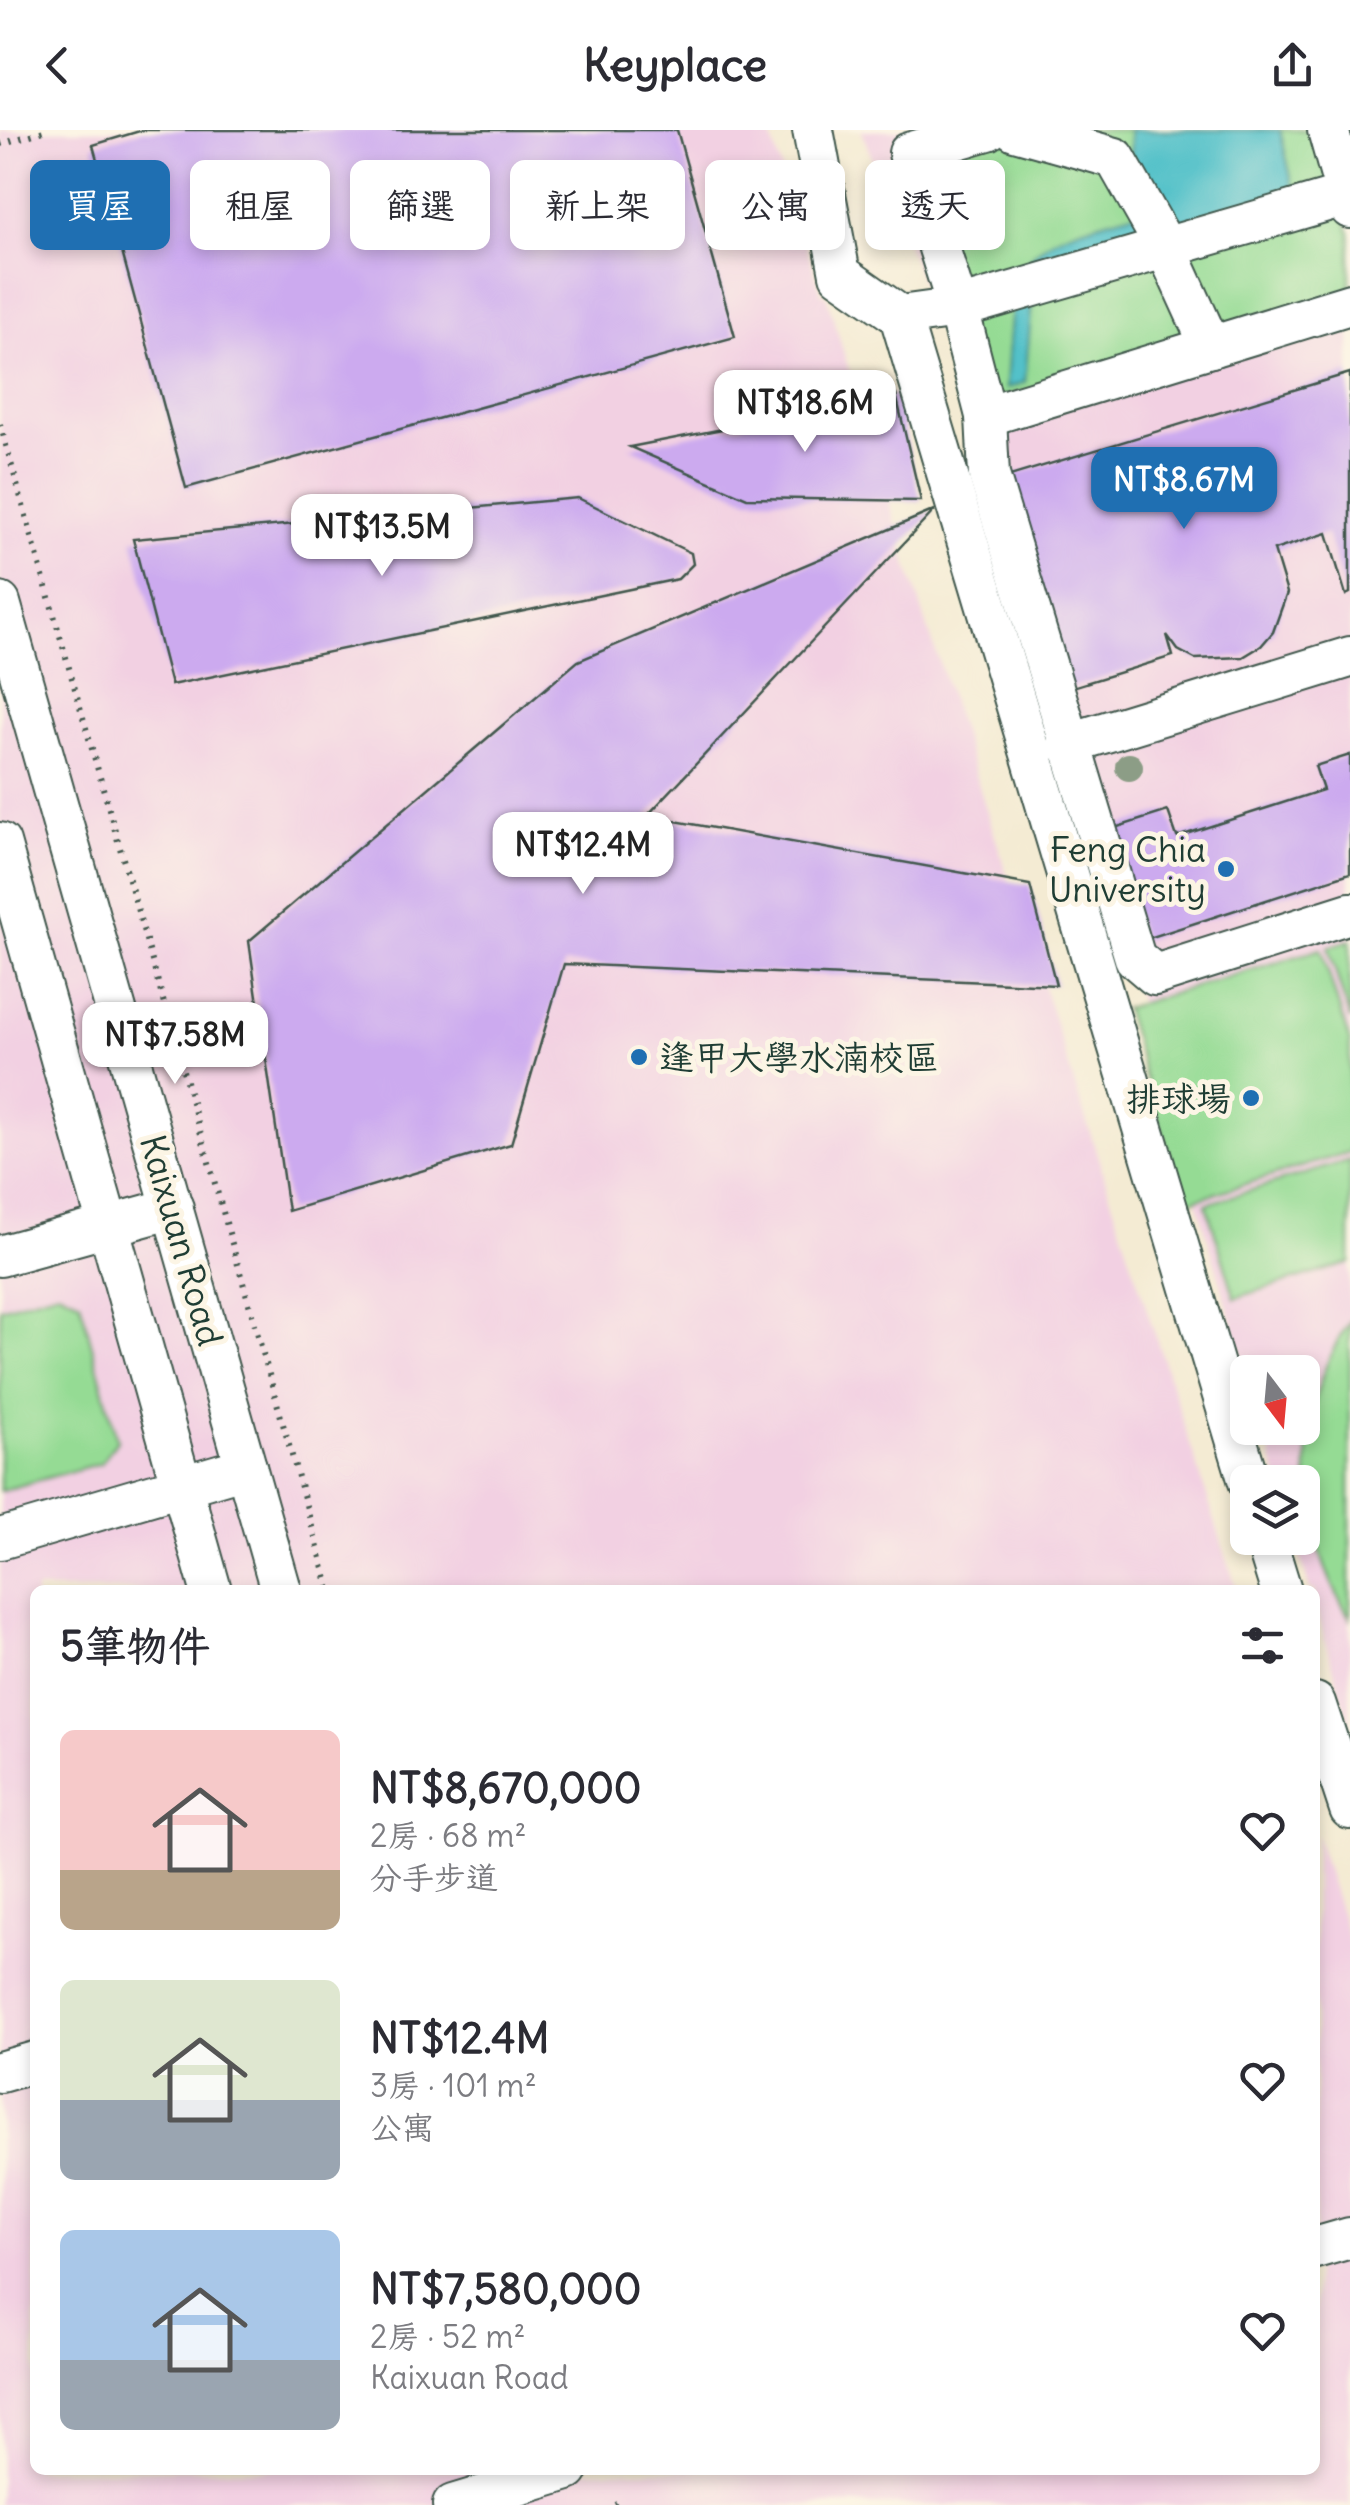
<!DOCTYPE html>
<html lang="zh-TW">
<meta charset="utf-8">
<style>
:root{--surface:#fff;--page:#f2f2f3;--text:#2b2b33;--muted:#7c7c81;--accent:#1f6fb2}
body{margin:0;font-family:Delius,"LXGW WenKai TC",sans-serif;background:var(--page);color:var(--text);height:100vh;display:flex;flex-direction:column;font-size:38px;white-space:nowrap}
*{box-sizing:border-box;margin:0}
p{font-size:32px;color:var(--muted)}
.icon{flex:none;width:55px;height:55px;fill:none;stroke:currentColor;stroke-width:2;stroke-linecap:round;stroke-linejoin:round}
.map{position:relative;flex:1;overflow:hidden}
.side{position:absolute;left:30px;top:1455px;width:1290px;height:890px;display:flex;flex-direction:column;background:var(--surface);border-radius:15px;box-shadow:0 5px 15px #0003}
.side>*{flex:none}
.guide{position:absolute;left:30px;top:30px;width:1290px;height:90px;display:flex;gap:20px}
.needle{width:65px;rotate:164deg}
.tools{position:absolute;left:1230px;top:1225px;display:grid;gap:20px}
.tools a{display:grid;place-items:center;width:90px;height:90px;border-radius:15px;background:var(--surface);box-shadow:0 5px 15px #0003;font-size:50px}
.price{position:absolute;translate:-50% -85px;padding:0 22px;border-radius:20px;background:#fff;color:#222;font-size:32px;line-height:65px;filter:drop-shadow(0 2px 5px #0008)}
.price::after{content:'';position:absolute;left:50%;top:60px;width:30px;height:22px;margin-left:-15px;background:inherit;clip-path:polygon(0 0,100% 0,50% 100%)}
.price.current{background:var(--accent);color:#fff}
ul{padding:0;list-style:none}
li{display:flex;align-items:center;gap:30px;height:250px;padding:0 30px}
li span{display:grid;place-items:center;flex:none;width:280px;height:200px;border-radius:15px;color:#555}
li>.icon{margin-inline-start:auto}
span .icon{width:120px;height:120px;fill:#fffc;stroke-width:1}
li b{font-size:42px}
h2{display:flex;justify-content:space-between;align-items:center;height:120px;padding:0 30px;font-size:42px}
.pill{padding:0 35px;border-radius:15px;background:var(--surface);box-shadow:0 5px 15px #0003;font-size:35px;line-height:90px}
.pill.current{background:var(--accent);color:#fff}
header{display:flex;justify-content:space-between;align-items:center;height:130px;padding:0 30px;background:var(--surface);font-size:45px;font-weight:800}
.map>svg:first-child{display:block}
.built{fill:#f2d0e2}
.green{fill:#95db94;stroke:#5a8c64;stroke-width:2.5}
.water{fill:#53c1c9;stroke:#397f7e;stroke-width:2.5}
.building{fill:#ccaaef}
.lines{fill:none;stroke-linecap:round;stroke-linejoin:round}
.minor-casing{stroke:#3f574c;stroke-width:44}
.path{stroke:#3f574c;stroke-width:6;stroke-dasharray:2.5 8;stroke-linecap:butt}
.minor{stroke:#fff;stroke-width:40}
.tree{fill:#8c9d86}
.poi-dot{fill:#1f6fb2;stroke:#fcf5e5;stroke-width:4}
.labels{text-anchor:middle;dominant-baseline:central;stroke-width:10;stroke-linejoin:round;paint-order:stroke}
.poi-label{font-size:35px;fill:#1f3d34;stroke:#fcf5e5;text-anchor:end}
.street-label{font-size:35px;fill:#1f3d34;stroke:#fcf5e5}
</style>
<header><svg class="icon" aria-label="back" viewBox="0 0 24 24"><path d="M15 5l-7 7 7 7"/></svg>Keyplace<svg class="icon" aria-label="share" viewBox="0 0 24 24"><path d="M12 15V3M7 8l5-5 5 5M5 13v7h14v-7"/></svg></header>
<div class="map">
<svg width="1350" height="2375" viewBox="0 0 1350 2375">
<rect width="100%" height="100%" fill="#fcf5e5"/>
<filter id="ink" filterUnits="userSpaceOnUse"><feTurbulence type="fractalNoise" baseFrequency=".01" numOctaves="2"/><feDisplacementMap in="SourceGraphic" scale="20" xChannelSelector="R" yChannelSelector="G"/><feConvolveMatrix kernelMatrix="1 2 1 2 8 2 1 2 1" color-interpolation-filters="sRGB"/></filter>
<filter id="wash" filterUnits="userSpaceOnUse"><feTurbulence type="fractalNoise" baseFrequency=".0048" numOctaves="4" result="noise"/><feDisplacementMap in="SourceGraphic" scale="40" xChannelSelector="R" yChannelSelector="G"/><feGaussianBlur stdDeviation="2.25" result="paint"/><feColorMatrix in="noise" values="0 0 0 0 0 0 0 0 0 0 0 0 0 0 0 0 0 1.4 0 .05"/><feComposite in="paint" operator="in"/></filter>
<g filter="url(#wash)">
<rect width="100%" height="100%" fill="#f4ebd3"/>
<g class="built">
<path d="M0,0H769L822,165L826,164L909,439L1237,1460H35V2340H1315V1704L1350,1814V2375H0Z"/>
<path d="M861,0H1350V1596L1315,1476V1460H1310L1295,1408H1302V1352H1279L1263,1298H1302V1242L1247,1243L955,236Z"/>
</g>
<g class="green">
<path d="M953,0H1320L1350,103V165L974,276L898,17Z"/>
<path d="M1350,810V890L1328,817Z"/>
<path d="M1321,819L1350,913V1022L1184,1073L1124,878Z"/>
<path d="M1350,1030V1133L1235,1168L1206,1074Z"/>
<path d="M58,1161L80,1171L117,1310L101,1333L0,1361V1178Z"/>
<path d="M1350,1191V1488C1295,1399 1290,1279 1350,1191Z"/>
</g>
<path class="water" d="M1129,0H1280L1295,65L1190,95L1167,94L1128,102L1065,121L1040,149L1032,170L1025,252L1006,259C1014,118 1014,113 1153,78L1131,29Z"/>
<g id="blocks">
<g class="building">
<path d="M143,0H677L735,207L186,358L93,15Z"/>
<path d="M1350,243V463L1346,465L1327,403L1274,420L1287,463L1273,502L1261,516L1243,527L1195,529L1178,520L1167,505L1173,526L1063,560L1000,349Z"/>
<path d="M896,265L921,371L747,368L630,317Z"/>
<path d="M578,368L691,423L693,434L678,449L171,555L133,409Z"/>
<path d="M935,380L647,686L1030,755L1056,855L564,834L511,1014L288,1081L249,811L578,531Z"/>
<path d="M1350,625V743L1143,810L1108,700L1168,681L1177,707L1323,660L1315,636Z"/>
</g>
</g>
</g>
<g filter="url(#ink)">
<use href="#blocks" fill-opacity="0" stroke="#3f574c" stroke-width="2.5"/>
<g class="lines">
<g class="minor-casing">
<g id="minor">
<path d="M813,0L840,144L900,186L1249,1352"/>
<path d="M988,0L909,23L958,178L1347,65"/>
<path d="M1015,0L1115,28L1165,116L1211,217"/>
<path d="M1328,0L1350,78"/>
<path d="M900,186L958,178L986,286L989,345L1135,828L1155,845L1350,783"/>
<path d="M986,286L1350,174"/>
<path d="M0,473L281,1460"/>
<path d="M1067,614L1350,527"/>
<path d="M0,713L211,1460"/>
<path d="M0,1126L173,1078"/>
<path d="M1265,1408L1281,1460"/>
<path d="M0,1409L246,1337"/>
<path d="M1315,1573L1350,1679"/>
<path d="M0,1942L35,1932"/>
<path d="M1315,2118L1350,2108"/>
<path d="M453,2375L568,2340"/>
</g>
</g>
<g class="path">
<path d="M0,14L47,0"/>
<path d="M0,294L330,1460"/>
<path d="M393,2343L395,2340"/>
<path d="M615,2375L617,2374"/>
</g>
<use href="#minor" class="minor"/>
</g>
<circle class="tree" cx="1129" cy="637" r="14"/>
</g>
<g class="poi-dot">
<circle cx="1226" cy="739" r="10"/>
<circle cx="639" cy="927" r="10"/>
<circle cx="1251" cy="968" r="10"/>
</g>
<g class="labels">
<g class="poi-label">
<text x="1206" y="719">Feng Chia<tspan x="1206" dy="40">University</tspan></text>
<text x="659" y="927" text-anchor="start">逢甲大學水湳校區</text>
<text x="1231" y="968">排球場</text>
</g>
<g class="street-label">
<text transform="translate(182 1110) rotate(74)">Kaixuan Road</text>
</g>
</g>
</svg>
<div class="tools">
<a><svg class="needle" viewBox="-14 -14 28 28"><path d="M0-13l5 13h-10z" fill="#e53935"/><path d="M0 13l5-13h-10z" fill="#7c7c81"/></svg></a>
<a><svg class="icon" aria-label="layers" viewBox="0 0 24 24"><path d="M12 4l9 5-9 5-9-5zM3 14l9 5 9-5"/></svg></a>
</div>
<b class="price" style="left:805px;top:325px">NT$18.6M</b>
<b class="price current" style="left:1184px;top:402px">NT$8.67M</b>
<b class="price" style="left:382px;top:449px">NT$13.5M</b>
<b class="price" style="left:583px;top:767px">NT$12.4M</b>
<b class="price" style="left:175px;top:957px">NT$7.58M</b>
<div class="guide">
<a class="pill current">買屋</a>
<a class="pill">租屋</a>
<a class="pill">篩選</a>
<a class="pill">新上架</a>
<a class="pill">公寓</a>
<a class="pill">透天</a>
</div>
<section class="side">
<h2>5筆物件<svg class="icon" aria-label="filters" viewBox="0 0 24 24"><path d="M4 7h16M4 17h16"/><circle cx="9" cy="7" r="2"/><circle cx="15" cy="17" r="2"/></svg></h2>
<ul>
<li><span style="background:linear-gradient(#f6c9c9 70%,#b9a48a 0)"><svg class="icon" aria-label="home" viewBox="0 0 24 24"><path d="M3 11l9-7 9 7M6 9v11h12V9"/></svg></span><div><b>NT$8,670,000</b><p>2房 · 68 m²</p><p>分手步道</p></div><svg class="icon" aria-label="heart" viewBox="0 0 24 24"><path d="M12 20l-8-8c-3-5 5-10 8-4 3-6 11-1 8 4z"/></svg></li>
<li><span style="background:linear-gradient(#dfe7d0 60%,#9aa5b1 0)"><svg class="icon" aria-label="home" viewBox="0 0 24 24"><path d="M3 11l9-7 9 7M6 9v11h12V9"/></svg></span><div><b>NT$12.4M</b><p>3房 · 101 m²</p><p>公寓</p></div><svg class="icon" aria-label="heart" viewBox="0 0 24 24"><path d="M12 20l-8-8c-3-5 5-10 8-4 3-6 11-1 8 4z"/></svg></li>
<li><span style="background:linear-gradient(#a9c7e8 65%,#9aa5b1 0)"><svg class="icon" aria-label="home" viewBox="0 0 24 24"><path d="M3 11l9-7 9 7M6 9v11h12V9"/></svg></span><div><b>NT$7,580,000</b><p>2房 · 52 m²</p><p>Kaixuan Road</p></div><svg class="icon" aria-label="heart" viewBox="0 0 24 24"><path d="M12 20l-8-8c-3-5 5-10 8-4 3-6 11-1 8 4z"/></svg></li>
</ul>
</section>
</div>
